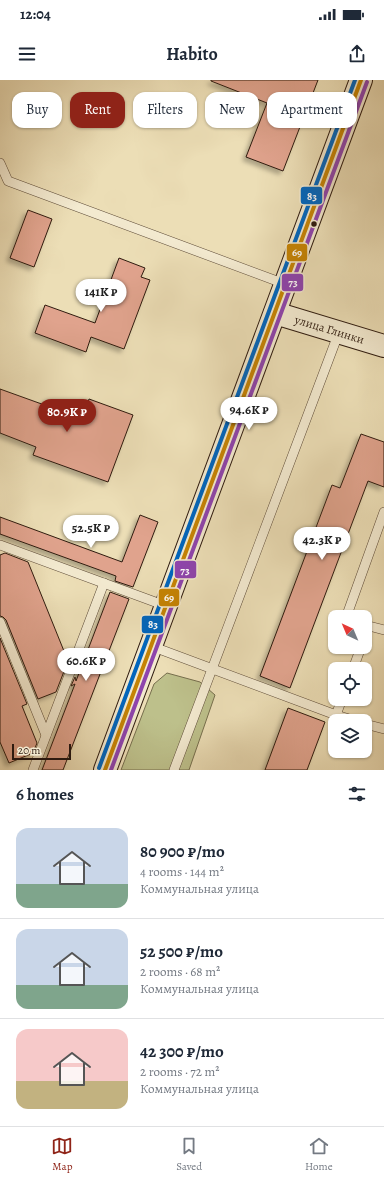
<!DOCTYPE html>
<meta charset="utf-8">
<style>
:root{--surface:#fff;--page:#f2f2f3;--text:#1f2937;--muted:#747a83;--line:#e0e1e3;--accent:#8f2418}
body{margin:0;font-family:Alegreya,serif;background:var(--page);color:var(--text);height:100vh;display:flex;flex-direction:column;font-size:15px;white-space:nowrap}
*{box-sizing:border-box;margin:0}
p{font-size:13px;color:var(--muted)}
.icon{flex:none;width:22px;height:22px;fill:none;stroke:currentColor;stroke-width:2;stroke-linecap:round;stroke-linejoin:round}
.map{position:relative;height:690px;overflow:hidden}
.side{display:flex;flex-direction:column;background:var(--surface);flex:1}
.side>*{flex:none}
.guide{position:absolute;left:12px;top:12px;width:360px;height:36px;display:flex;gap:8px}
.needle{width:26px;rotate:316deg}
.controls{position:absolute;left:328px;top:530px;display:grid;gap:8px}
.controls a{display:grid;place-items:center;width:44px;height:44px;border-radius:8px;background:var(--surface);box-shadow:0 1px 3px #0004;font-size:20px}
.scale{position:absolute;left:12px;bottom:10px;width:59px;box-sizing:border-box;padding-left:4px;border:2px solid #2f1b0f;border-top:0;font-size:11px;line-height:14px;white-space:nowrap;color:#2f1b0f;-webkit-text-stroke:3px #f3ead0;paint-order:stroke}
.price{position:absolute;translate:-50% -34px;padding:0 9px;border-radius:14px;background:#fff;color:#222;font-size:13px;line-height:26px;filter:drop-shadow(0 1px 2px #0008)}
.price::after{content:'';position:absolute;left:50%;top:24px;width:12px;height:9px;margin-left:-6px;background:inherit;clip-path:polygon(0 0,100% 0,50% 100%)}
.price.on{background:var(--accent);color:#fff}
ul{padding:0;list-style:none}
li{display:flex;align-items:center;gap:12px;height:100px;padding:0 16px}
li+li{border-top:1px solid var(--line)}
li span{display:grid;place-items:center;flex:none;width:112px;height:80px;border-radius:12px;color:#555}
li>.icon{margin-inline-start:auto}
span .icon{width:48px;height:48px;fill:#fffc;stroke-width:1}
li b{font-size:17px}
h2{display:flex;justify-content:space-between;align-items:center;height:48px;padding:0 16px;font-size:17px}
.chip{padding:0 14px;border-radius:12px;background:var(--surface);box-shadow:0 1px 3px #0004;font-size:14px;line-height:36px}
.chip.on{background:var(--accent);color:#fff}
.status{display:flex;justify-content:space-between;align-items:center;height:28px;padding:0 20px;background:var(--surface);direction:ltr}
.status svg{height:11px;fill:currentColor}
header{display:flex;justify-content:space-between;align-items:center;height:52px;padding:0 16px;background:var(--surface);font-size:18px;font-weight:700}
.tabs{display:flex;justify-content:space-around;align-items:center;height:56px;border-top:1px solid var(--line);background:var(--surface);font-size:11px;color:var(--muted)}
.tabs a{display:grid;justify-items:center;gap:2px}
.tabs .on{color:var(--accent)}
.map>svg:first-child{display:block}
.green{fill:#bdc08b;stroke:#766e4d}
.building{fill:#e0a38d;stroke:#2f1b0f;filter:url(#shadow)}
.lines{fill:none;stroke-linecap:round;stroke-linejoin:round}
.lane-casing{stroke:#5e4c39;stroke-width:10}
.secondary-casing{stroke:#2f1b0f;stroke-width:24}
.lane{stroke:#f3ead0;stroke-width:9}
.secondary{stroke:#f3ead0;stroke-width:22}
.bus-1-casing{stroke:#f3ead0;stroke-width:7}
.bus-2-casing{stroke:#f3ead0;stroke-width:7}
.bus-3-casing{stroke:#f3ead0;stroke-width:7}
.bus-1{stroke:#c58304;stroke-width:4}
.bus-2{stroke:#8e44ad;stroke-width:4}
.bus-3{stroke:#0065bd;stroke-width:4}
.bus-dot{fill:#2f1b0f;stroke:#f3ead0;stroke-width:1.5}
.labels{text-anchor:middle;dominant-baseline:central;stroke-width:4;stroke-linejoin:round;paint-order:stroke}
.street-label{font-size:12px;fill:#2f1b0f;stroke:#f3ead0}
.line-badge{stroke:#f3ead0;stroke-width:1.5}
.badge-label{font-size:11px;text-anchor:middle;font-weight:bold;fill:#fff}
</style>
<div class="status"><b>12:04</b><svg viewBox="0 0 49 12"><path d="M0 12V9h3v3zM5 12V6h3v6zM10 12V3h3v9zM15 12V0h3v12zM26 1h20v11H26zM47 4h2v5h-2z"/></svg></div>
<header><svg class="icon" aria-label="menu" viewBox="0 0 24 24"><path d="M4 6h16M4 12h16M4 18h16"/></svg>Habito<svg class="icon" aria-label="share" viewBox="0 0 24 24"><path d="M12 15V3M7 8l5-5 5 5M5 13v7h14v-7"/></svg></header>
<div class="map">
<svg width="384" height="690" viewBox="0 0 384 690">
<defs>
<filter id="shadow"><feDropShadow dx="-3.5" dy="3.5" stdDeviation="2" flood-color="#0004"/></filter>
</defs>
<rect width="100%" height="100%" fill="#ecdeb6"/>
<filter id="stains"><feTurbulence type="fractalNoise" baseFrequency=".005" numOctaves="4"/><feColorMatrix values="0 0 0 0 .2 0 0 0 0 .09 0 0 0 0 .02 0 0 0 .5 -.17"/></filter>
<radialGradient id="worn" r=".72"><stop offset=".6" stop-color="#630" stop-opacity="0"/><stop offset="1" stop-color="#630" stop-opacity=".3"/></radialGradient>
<path class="green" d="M167,593L200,602L215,615L189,690H121L154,604Z"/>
<g class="building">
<path d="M211,0H318L283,91L246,77L267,23L211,1Z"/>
<path d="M28,130L52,139L34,187L10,178Z"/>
<path d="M119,178L145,188L141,197L150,200L124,269L91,257L86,272L35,253L45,225L95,243Z"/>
<path d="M0,309L50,327L53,320L85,332L89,319L133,335L108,402L33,375L36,367L0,353Z"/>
<path d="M361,354L384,362V407L368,401L290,608L260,596L332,405L340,408Z"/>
<path d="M140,435L158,442L133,507L115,501L116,496L0,454V437L122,482Z"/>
<path d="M5,473L28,482L68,581L56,612L38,619L6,540L3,537L0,536V475Z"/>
<path d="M110,512L129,519L63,690H42L75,604L71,606L75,597L76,601Z"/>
<path d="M0,558L27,624L22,626L37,663L33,673L9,683L0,662Z"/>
<path d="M288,628L325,642L307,690H265Z"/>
</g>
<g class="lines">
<g class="lane-casing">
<g id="lane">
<path d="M0,83L8,101L285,204"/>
<path d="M0,465L166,526"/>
<path d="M356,537L348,532L384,432"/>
<path d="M0,542L46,655"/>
<path d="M365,543L369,546L365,557"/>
<path d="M369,546L384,550"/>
<path d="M151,566L336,635L356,641"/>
<path d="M353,589L361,567"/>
<path d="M336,635L342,619"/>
<path d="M365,644L384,649"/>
<path d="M33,690L104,503"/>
<path d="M174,690L339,252"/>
</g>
</g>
<g class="secondary-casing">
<g id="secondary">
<path id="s1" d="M275,233L384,266"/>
<path d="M105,690L361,0"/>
</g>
</g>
<use href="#lane" class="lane"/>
<use href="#secondary" class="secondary"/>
<g class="bus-1-casing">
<path id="bus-1" d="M105,690L361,0"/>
</g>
<g class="bus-2-casing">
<path id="bus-2" d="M111,690L367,2"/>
</g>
<g class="bus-3-casing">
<path id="bus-3" d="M99,688L355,0"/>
</g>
<use href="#bus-1" class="bus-1"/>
<use href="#bus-2" class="bus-2"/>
<use href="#bus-3" class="bus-3"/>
</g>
<circle class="bus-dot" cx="314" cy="144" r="3.5"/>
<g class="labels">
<g class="street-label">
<text stroke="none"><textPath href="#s1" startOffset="57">улица Глинки</textPath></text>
</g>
</g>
<g class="line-badge">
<rect x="300" y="106" width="23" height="19" rx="4" fill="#0065bd"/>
<rect x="286" y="163" width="22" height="19" rx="4" fill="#c58304"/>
<rect x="281" y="193" width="23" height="19" rx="4" fill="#8e44ad"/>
<rect x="174" y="480" width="23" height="19" rx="4" fill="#8e44ad"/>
<rect x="158" y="508" width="22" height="19" rx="4" fill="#c58304"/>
<rect x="141" y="535" width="23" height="19" rx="4" fill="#0065bd"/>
</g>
<g class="badge-label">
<text x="312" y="120">83</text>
<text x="297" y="176">69</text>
<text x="293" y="206">73</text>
<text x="185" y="494">73</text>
<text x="169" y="521">69</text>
<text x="153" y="548">83</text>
</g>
<rect width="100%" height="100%" filter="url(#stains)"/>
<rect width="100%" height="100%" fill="url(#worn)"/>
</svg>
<div class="controls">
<a><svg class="needle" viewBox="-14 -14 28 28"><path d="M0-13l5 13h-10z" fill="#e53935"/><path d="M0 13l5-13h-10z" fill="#747a83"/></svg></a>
<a><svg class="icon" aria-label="locate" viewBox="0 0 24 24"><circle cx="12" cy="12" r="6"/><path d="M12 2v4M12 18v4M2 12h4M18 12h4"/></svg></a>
<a><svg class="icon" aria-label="layers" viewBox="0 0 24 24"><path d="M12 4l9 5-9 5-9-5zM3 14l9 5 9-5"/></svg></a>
</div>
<div class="scale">20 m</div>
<b class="price" style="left:101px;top:233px">141K ₽</b>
<b class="price" style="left:249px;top:351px">94.6K ₽</b>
<b class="price on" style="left:67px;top:353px">80.9K ₽</b>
<b class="price" style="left:91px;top:469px">52.5K ₽</b>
<b class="price" style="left:322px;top:481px">42.3K ₽</b>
<b class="price" style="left:86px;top:602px">60.6K ₽</b>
<div class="guide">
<a class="chip">Buy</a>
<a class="chip on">Rent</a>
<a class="chip">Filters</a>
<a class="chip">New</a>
<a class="chip">Apartment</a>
</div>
</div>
<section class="side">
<h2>6 homes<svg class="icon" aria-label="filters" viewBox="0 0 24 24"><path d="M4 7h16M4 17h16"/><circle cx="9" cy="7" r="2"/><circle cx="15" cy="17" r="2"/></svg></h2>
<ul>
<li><span style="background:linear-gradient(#c9d6e8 70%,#7fa58c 0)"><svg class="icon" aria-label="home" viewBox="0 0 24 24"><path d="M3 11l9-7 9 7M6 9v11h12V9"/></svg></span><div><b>80 900 ₽/mo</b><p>4 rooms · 144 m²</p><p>Коммунальная улица</p></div></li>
<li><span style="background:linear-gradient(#c9d6e8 70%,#7fa58c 0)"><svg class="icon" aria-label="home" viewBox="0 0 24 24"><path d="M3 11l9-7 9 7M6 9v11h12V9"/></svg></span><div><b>52 500 ₽/mo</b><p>2 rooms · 68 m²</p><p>Коммунальная улица</p></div></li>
<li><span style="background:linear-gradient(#f6c9c9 65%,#c2b280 0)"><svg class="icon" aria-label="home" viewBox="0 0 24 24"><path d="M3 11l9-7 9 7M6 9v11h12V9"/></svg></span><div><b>42 300 ₽/mo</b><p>2 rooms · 72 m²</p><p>Коммунальная улица</p></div></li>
</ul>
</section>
<nav class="tabs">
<a class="on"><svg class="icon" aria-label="map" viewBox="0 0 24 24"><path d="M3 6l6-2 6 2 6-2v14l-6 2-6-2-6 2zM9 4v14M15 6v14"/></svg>Map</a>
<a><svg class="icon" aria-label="saved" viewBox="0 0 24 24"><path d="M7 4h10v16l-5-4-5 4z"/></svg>Saved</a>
<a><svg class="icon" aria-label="home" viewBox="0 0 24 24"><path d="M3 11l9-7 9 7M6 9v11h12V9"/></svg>Home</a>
</nav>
